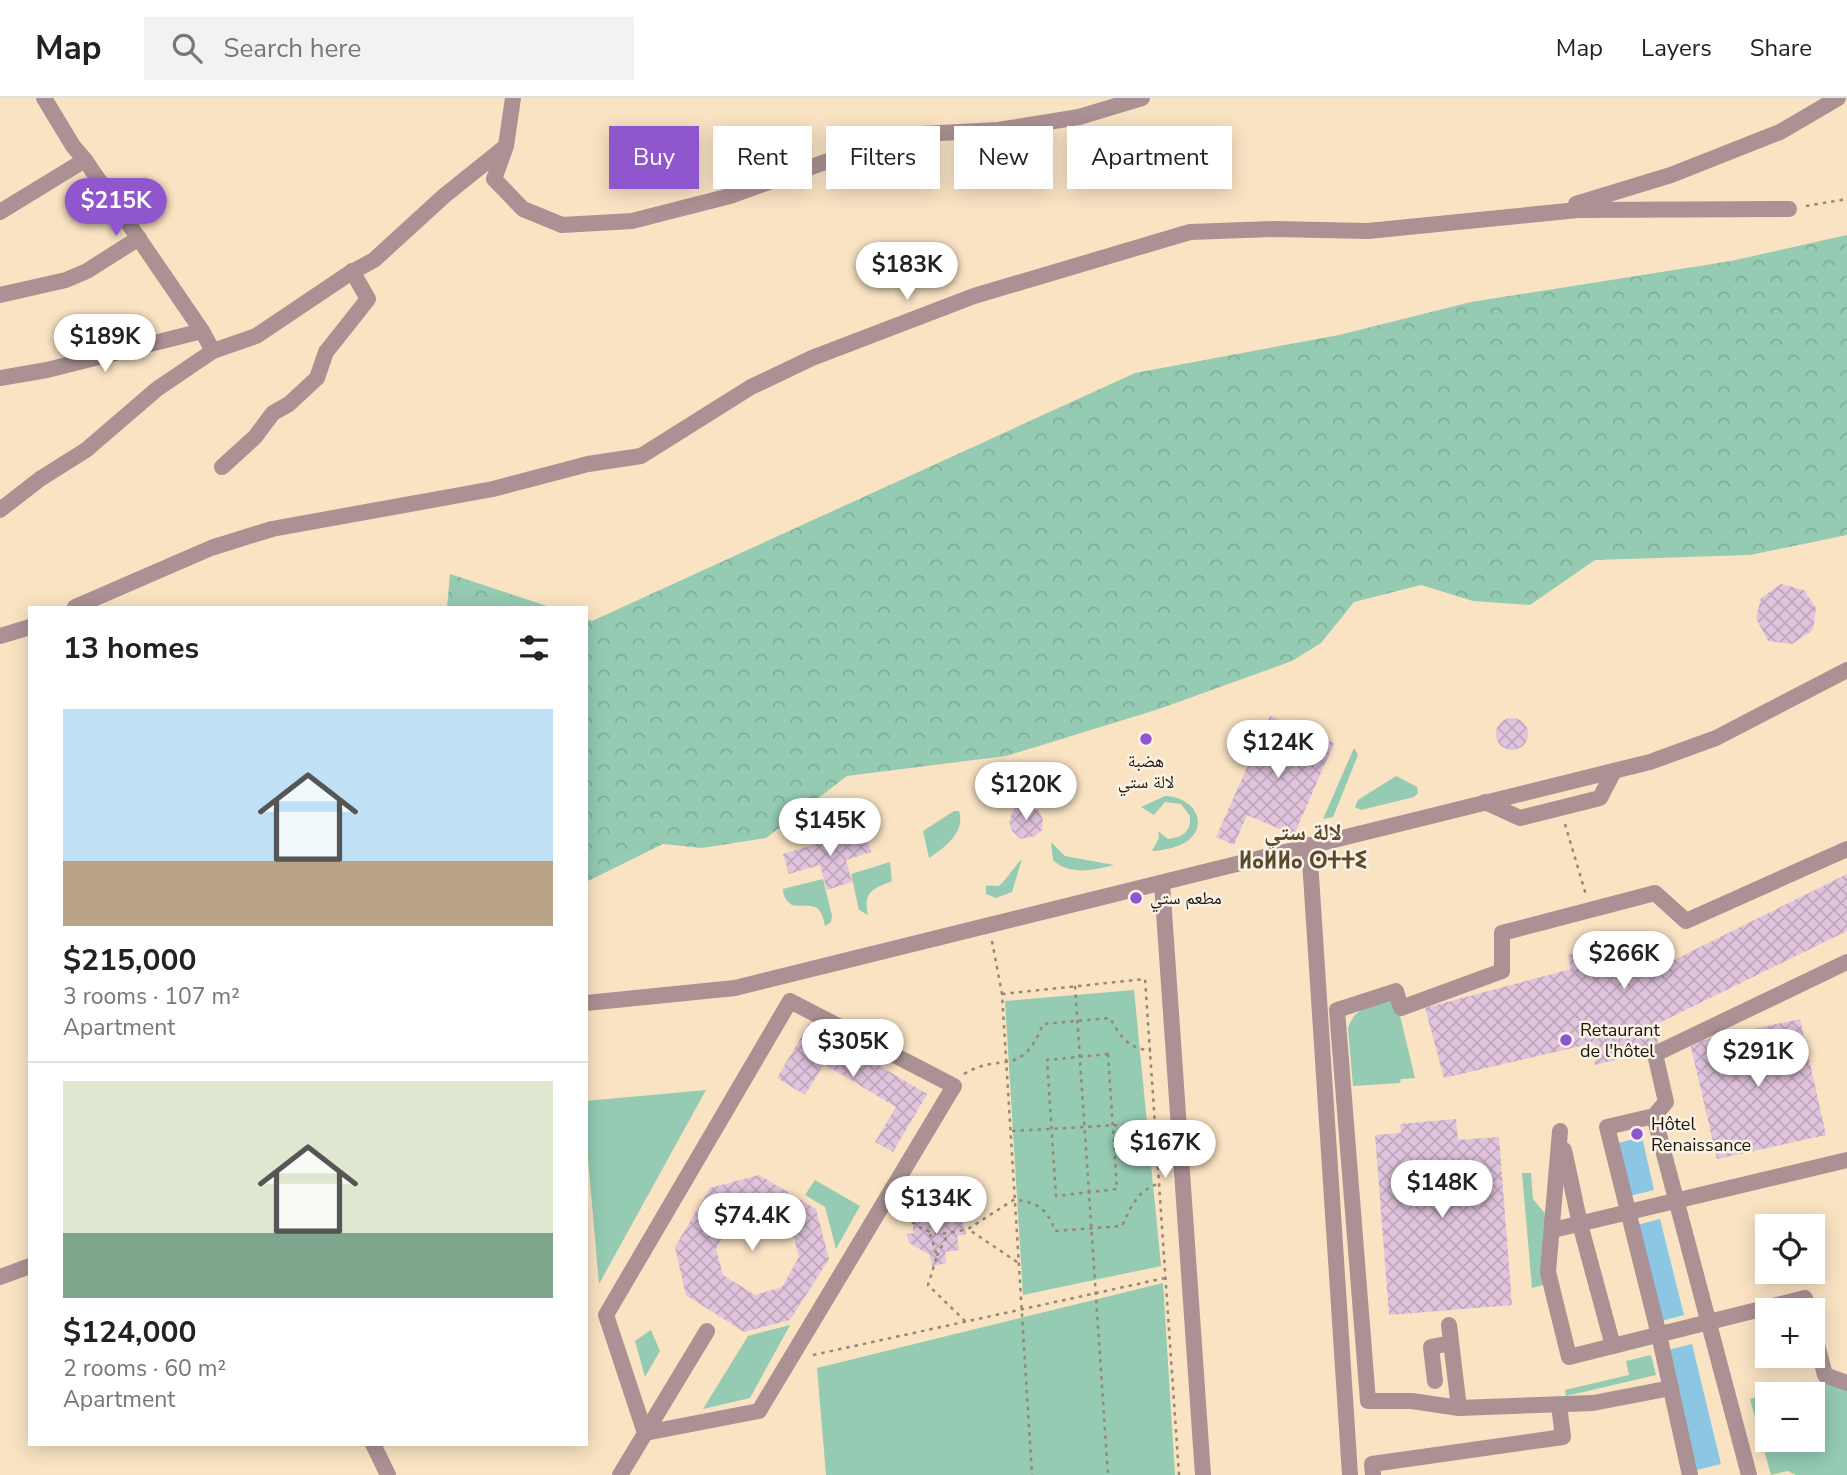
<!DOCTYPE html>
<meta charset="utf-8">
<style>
:root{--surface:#fff;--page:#f2f2f2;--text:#222;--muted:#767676;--line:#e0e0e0;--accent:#8f56ce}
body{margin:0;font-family:"Nunito Sans","Noto Naskh Arabic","Noto Sans Tifinagh",sans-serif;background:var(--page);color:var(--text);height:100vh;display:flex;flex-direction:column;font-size:26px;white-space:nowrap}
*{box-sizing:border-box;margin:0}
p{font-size:23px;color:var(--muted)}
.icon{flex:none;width:38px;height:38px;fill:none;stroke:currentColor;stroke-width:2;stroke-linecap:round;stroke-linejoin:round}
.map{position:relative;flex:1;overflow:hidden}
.details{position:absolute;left:28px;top:508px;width:560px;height:840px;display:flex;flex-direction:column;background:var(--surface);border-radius:0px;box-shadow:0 4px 18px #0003}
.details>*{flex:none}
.hud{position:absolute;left:609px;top:28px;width:665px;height:63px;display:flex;gap:14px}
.tools{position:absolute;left:1755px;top:1116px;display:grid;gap:14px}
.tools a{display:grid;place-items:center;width:70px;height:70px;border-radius:0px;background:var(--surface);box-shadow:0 4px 18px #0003;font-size:35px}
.price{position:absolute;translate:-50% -60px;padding:0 16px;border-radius:24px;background:#fff;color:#222;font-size:23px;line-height:46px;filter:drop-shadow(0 2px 4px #0008)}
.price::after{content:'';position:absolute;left:50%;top:42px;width:21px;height:16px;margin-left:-10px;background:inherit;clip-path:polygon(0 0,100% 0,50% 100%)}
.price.on{background:var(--accent);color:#fff}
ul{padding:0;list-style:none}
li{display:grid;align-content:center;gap:14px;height:371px;padding:0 35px}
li+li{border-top:2px solid var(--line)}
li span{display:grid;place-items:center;height:217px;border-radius:0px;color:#555}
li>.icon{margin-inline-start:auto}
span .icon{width:126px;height:126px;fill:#fffc;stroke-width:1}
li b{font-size:30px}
h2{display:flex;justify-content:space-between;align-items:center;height:84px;padding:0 35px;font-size:30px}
.pill{padding:0 24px;border-radius:0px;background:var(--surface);box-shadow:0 4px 18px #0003;font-size:24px;line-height:63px}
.pill.on{background:var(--accent);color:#fff}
header{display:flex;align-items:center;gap:42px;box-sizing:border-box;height:98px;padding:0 35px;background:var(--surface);border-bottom:2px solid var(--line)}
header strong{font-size:33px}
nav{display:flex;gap:38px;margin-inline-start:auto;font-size:24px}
.search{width:490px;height:63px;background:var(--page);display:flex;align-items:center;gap:18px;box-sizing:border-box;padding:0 24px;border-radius:0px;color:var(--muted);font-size:26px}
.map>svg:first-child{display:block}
.green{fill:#95cbb2}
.forest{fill:url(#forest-crowns)}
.water{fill:#8bc7e2}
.building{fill:url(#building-cross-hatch);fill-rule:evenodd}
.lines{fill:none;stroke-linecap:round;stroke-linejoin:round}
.path{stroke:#978871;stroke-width:2.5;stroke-dasharray:3.5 5;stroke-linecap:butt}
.minor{stroke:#ac9194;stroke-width:16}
.poi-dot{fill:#8f56ce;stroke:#fbf2e6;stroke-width:2.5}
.labels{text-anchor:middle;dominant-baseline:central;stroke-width:5;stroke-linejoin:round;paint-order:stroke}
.poi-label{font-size:18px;fill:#1e160a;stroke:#fbf2e6;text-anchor:start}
.district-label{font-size:24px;font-weight:bold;fill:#5a482d;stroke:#fbf2e6}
</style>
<header>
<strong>Map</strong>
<div class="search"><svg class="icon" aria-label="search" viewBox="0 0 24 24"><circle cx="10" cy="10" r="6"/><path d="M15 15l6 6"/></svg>Search here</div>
<nav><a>Map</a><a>Layers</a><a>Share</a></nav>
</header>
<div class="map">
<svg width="1847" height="1377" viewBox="0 0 1847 1377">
<defs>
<pattern id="forest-crowns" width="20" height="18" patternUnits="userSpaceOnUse" patternTransform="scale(1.75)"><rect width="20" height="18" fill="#95cbb2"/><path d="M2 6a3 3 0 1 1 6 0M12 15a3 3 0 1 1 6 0" fill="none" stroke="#80ae98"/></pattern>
<pattern id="building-cross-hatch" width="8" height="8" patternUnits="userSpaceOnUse" patternTransform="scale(1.75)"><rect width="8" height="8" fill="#e0c3dd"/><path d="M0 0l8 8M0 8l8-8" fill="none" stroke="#c0a7bc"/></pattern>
</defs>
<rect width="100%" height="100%" fill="#f9e3c3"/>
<g class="green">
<path d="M1354,650L1358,657L1333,719L1323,721Z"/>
<path d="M1396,678L1417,689L1418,695L1414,699L1361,712L1355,709L1358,702Z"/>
<path d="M1165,698C1191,698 1210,723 1189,742C1180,749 1162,753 1152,753L1159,740L1158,733L1168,741C1182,739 1191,735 1190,718L1181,706L1165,704L1154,717L1141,709Z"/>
<path d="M954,713H959C966,734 944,750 929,760L923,733Z"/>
<path d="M1051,744L1065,758L1114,767C1093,772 1070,778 1053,762Z"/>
<path d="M1022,761L1012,794L996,800L986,796V788C990,787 994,788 998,788C1003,787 1016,766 1022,761Z"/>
<path d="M890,764L892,783C873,791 863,793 868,817L859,812L851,776Z"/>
<path d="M823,781L832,818L831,824L825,828C820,802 813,810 792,807C786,803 783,798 783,791Z"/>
<path d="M1134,892L1161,1168L1023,1197L1005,903Z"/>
<path d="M1396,901L1415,980L1401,981L1400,985L1353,988L1348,931C1353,908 1376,907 1396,901Z"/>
<path d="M706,992L599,1186L586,1037V1003Z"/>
<path d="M1522,1075H1531L1533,1101L1548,1119L1547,1186L1532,1190Z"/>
<path d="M815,1082L860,1108L836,1151L825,1109L805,1097Z"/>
<path d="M1163,1185L1175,1377H826L817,1270Z"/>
<path d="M790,1227L750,1300L703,1311L748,1238Z"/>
<path d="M651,1232L660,1253L645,1279L635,1243Z"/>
<path d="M1651,1257L1656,1277L1566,1298L1565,1292L1629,1277L1626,1263Z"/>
<path d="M1828,1283L1847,1290V1377H1796L1788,1373L1771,1377L1750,1301L1765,1297L1768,1308V1342H1813V1302L1818,1301L1815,1286Z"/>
</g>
<g class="forest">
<path d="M1847,137V437L1750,457L1595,462L1530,507L1473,503L1421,487L1354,504L1321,545L1292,563L1159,611L1006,658L847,678L766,740L702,750L663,746L586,784V521L592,523L1135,275L1339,237L1471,204L1731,163Z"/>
<path d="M450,476L550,509H447Z"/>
</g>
<g class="water">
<path d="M1642,1039L1654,1092L1630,1098L1618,1045Z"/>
<path d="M1660,1121L1684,1217L1661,1223L1637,1127Z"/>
<path d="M1692,1246L1721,1366L1697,1372L1668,1252Z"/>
</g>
<g class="building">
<path d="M1781,486L1804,492L1816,510L1813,532L1792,546L1768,543L1756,520L1761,500Z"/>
<path d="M1270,618L1334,645L1294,737L1247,717L1234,747L1216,739Z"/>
<circle cx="1512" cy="636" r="16"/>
<path d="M1028,706L1039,713L1043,722L1042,732L1035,738L1021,741L1012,733L1009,723L1015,709Z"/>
<path d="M864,732L871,754L846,762L852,784L827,792L820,767L789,776L783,756Z"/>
<path d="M1847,776V833L1655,927L1659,951L1595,967L1594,945L1444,980L1425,910L1571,871L1568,857L1633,840L1639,858L1652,854L1660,869Z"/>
<path d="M1800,921L1826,1037L1717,1061L1690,945Z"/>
<path d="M809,926L927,996L893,1054L875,1044L896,1009L824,966L805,997L777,980Z"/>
<path d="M1456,1021L1458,1042L1499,1039L1512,1207L1389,1217L1375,1037L1401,1035L1400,1026Z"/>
<path d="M759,1077L816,1111L829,1161L790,1222L744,1234L686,1197L675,1149L710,1090ZM761,1113L792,1132L799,1159L782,1189L755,1197L723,1177L716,1151L733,1120Z"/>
<path d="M934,1113L952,1125L962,1121L966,1136L957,1138L959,1152L945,1154L946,1165L932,1168L930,1157L909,1145L907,1136L913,1135V1125L922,1121L919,1115Z"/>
</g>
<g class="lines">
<g class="path">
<path d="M1806,108L1847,101"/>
<path d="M1565,726L1586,797"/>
<path d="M992,843L1002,896L1032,1377"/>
<path d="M1075,888L1108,1377"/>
<path d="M1002,896L1145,881L1179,1377"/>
<path d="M1108,956L1117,1091L1056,1098L1047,962Z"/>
<path d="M964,976C1001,953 1021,982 1043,926L1110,920C1122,941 1127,949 1151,953"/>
<path d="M1012,1033L1156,1025"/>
<path d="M898,1114C929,1136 930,1140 968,1131"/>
<path d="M930,1136L937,1158L928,1187L966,1224"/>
<path d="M937,1158L948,1136"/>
<path d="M1017,1164L968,1131L1015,1101C1039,1106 1046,1109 1055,1133L1122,1128C1132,1107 1137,1093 1160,1085"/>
<path d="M813,1257L1165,1180"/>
</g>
<g class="minor">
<path d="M44,0L73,48L85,62"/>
<path d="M513,0L506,48L494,81L523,111L562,127L632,123L730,98L901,37L998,32L1079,19L1142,0"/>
<path d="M1576,106L1671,77L1780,34L1838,0"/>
<path d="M0,114L85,62L202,233L213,253"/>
<path d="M0,197L66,182L87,173L139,140"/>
<path d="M0,280L47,272L202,233"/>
<path d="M222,369L255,339L273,315L289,306L317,280L326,254L368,201L352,173"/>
<path d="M0,412L40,381L86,352L157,291L213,253L256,238L350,175L374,162L444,98L505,49"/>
<path d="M75,509L211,450L272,431L493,391L588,366L641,358L751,289L812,260L974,198L1190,134L1274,131L1368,133L1578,112L1789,111"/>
<path d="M0,538L30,529"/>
<path d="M1485,704L1520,720L1600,700L1614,673"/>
<path d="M1309,747L1350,1377"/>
<path d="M1162,785L1203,1377"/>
<path d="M790,903L954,988L759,1313L645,1335L606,1217Z"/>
<path d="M586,905L735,890L1650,664L1716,640L1847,572"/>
<path d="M1654,1018L1749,1377"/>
<path d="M1560,1033L1548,1174L1569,1259L1805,1200L1808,1213"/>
<path d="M1564,1052L1580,1126L1613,1248"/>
<path d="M1553,1132L1847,1062"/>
<path d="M0,1179L30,1168"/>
<path d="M1449,1227L1459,1310"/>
<path d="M1813,1231L1825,1277L1847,1285"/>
<path d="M1435,1283L1431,1249L1451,1245"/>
<path d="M1671,1290L1593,1305L1459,1310L1412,1303H1368L1337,912L1396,893L1401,910L1502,873V835L1655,795L1686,823L1847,751"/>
<path d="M373,1346L388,1377"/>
<path d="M620,1377L707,1233"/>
<path d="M1373,1377L1372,1366L1563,1339L1559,1307"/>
<path d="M1690,1377L1659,1237L1607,1029L1654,1018L1666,1004L1655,956L1847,864"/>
</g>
</g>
<g class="poi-dot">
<circle cx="1146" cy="641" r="7"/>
<circle cx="1136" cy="800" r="7"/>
<circle cx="1566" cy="942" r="7"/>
<circle cx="1637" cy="1036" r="7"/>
</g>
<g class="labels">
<g class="poi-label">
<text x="1146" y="663" text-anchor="middle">هضبة<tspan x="1146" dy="21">لالة ستي</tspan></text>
<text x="1150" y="800">مطعم ستي</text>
<text x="1580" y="932">Retaurant<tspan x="1580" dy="21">de l'hôtel</tspan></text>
<text x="1651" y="1026">Hôtel<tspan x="1651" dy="21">Renaissance</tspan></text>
</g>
<g class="district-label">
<text x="1303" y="734">لالة ستي<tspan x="1303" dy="28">ⵍⴰⵍⵍⴰ ⵙⵜⵜⵉ</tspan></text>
</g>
</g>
</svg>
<div class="tools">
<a><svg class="icon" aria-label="locate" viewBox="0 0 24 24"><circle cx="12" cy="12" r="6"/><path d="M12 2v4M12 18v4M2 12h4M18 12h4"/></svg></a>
<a>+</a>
<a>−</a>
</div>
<b class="price on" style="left:116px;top:140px">$215K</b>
<b class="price" style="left:907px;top:204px">$183K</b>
<b class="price" style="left:105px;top:276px">$189K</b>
<b class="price" style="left:1278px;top:682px">$124K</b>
<b class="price" style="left:1026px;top:724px">$120K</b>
<b class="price" style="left:830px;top:760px">$145K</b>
<b class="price" style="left:1624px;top:893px">$266K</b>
<b class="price" style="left:853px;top:981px">$305K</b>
<b class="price" style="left:1758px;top:991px">$291K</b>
<b class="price" style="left:1165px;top:1082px">$167K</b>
<b class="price" style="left:1442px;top:1122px">$148K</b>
<b class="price" style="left:936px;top:1138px">$134K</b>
<b class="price" style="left:752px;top:1155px">$74.4K</b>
<div class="hud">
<a class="pill on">Buy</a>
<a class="pill">Rent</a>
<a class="pill">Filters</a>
<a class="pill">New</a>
<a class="pill">Apartment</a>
</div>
<section class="details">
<h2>13 homes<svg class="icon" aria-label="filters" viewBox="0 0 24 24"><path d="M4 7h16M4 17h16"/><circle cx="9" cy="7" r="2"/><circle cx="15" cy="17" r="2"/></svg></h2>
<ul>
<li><span style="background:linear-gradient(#bfe0f5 70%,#b9a48a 0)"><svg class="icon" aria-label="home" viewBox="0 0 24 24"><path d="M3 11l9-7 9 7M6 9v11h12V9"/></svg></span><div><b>$215,000</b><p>3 rooms · 107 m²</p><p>Apartment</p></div></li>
<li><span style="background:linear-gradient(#dfe7d0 70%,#7fa58c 0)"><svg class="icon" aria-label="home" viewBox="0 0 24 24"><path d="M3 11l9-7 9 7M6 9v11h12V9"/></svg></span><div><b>$124,000</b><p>2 rooms · 60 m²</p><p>Apartment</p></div></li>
</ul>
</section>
</div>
